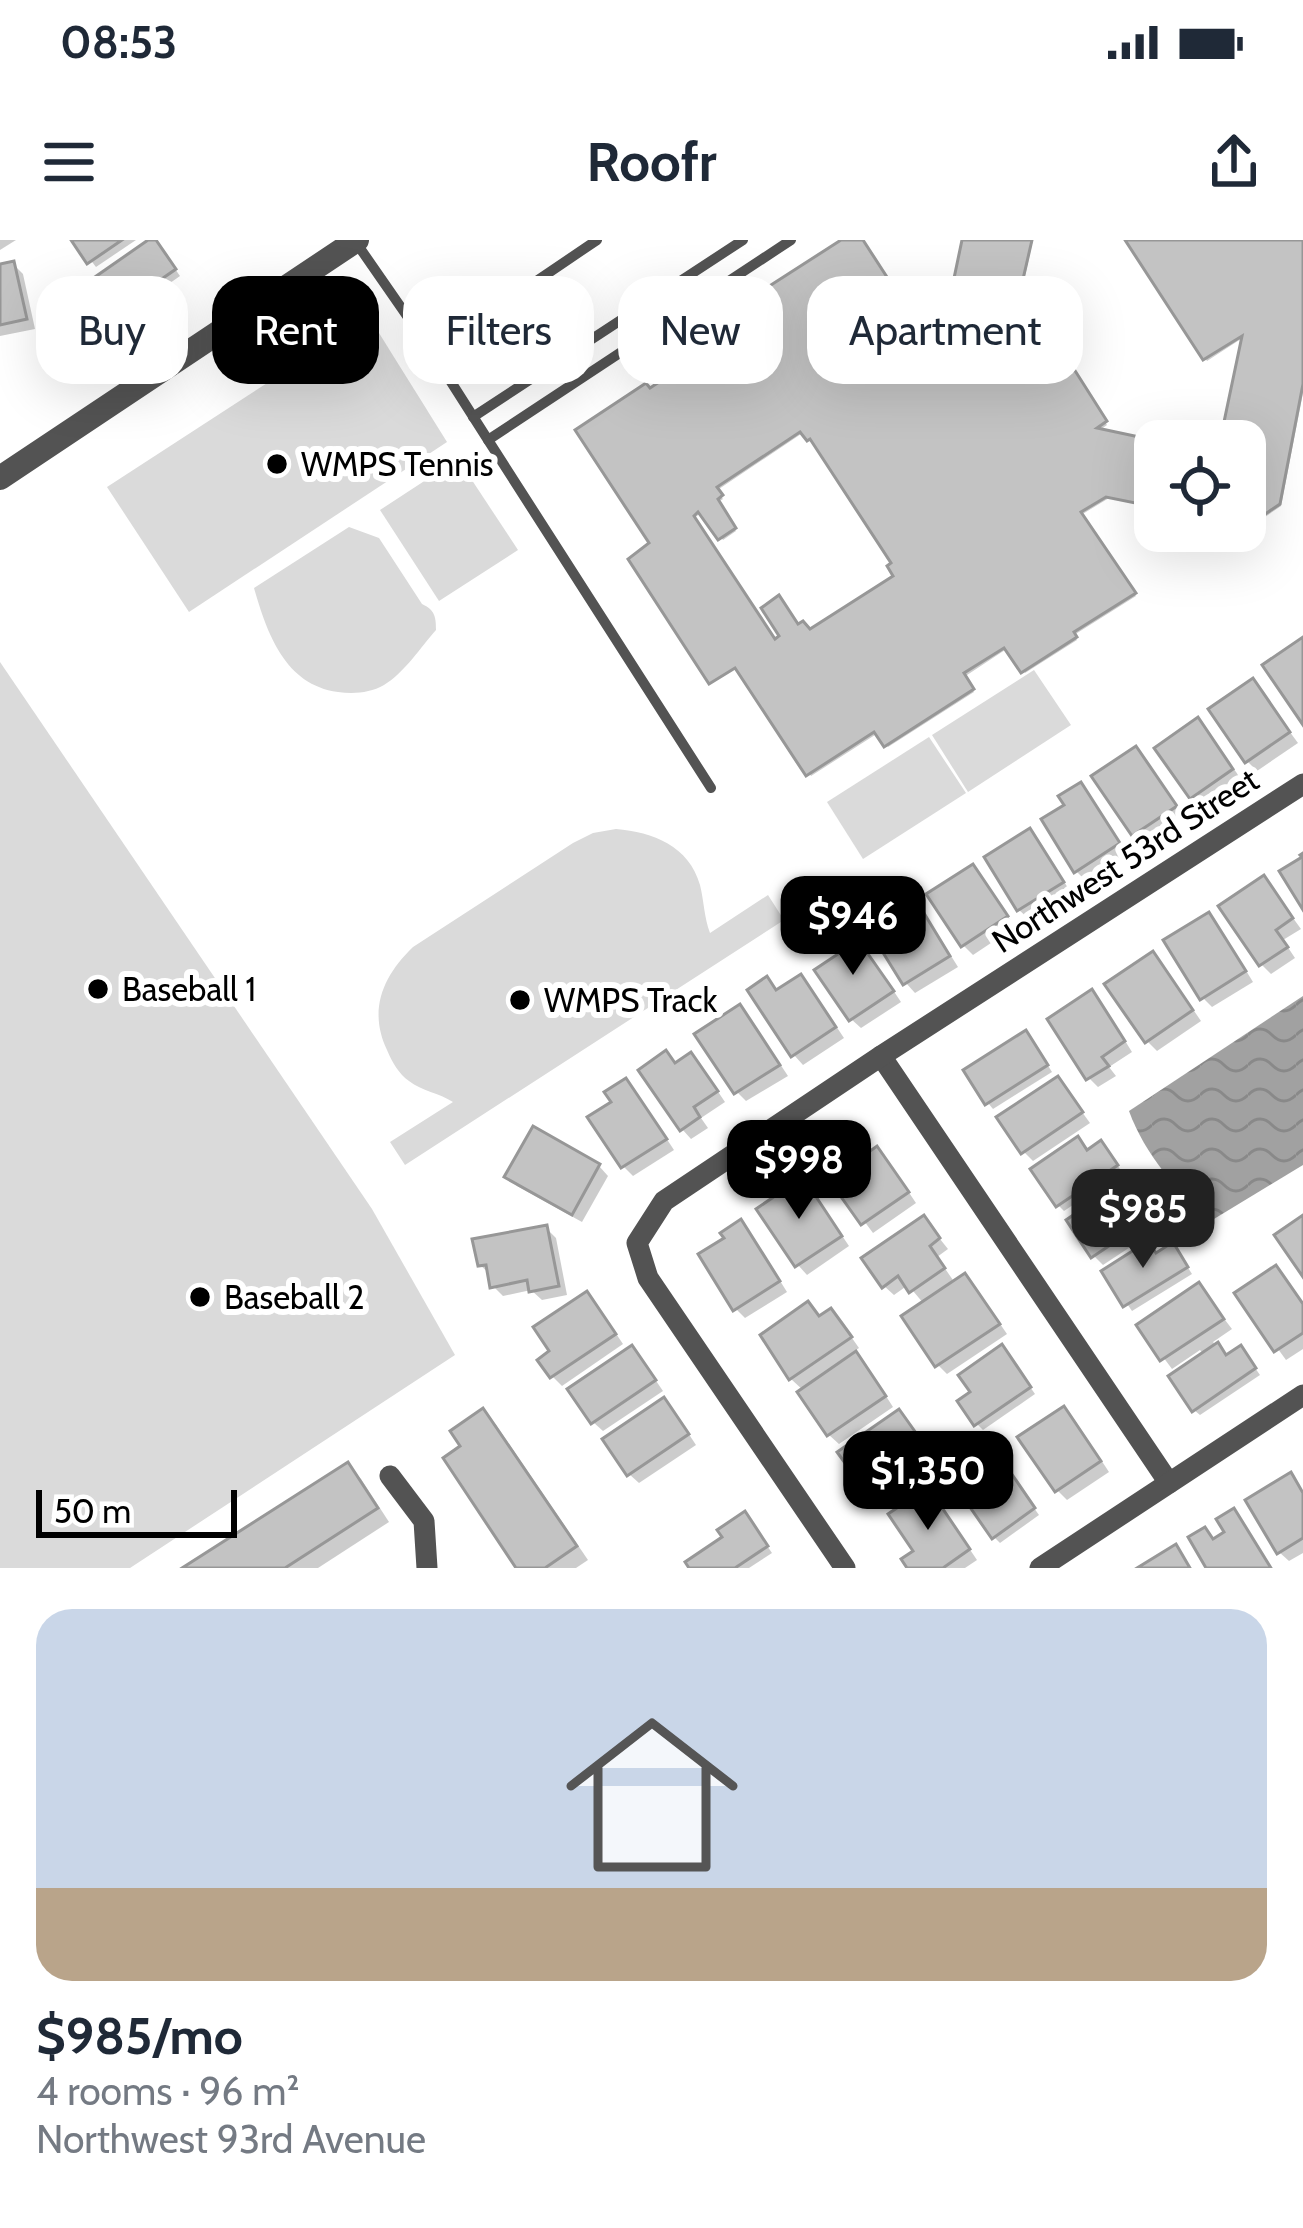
<!DOCTYPE html>
<meta charset="utf-8">
<style>
:root{--surface:#fff;--page:#f6f6f7;--text:#1f2937;--muted:#747a83;--line:#e0e1e3;--accent:#000}
body{margin:0;font-family:Cabin,sans-serif;background:var(--page);color:var(--text);height:100vh;display:flex;flex-direction:column;font-size:45px;white-space:nowrap}
*{box-sizing:border-box;margin:0}
p{font-size:39px;color:var(--muted)}
.icon{flex:none;width:66px;height:66px;fill:none;stroke:currentColor;stroke-width:2;stroke-linecap:round;stroke-linejoin:round}
.map{position:relative;height:1328px;overflow:hidden}
.details{display:flex;flex-direction:column;background:var(--surface);flex:1}
.details>*{flex:none}
.top-card{position:absolute;left:36px;top:36px;width:1233px;height:108px;display:flex;gap:24px}
.tools{position:absolute;left:1134px;top:180px;display:grid;gap:24px}
.tools a{display:grid;place-items:center;width:132px;height:132px;border-radius:24px;background:var(--surface);box-shadow:0 12px 48px #0002;font-size:60px}
.scale{position:absolute;left:36px;bottom:30px;width:201px;box-sizing:border-box;padding-left:12px;border:6px solid #000;border-top:0;font-size:33px;line-height:42px;white-space:nowrap;color:#000;-webkit-text-stroke:9px #fff;paint-order:stroke}
.price{position:absolute;translate:-50% -102px;padding:0 27px;border-radius:24px;background:var(--accent);color:#fff;font-size:39px;line-height:78px;filter:drop-shadow(0 3px 6px #0008)}
.price::after{content:'';position:absolute;left:50%;top:72px;width:36px;height:27px;margin-left:-18px;background:inherit;clip-path:polygon(0 0,100% 0,50% 100%)}
.price.current{background:#222;color:#fff}
ul{padding:0;list-style:none}
li{display:grid;align-content:center;gap:24px;height:636px;padding:0 36px}
li+li{border-top:3px solid var(--line)}
li span{display:grid;place-items:center;height:372px;border-radius:36px;color:#555}
li>.icon{margin-inline-start:auto}
span .icon{width:216px;height:216px;fill:#fffc;stroke-width:1}
li b{font-size:51px}
.tag{padding:0 42px;border-radius:36px;background:var(--surface);box-shadow:0 12px 48px #0002;font-size:42px;line-height:108px}
.tag.current{background:var(--accent);color:#fff}
.status{display:flex;justify-content:space-between;align-items:center;height:84px;padding:0 60px;background:var(--surface);direction:ltr}
.status svg{height:33px;fill:currentColor}
header{display:flex;justify-content:space-between;align-items:center;height:156px;padding:0 36px;background:var(--surface);font-size:54px;font-weight:800}
.map>svg:first-child{display:block}
.green{fill:#dadada}
.water{fill:url(#water-waves)}
.shadow{fill:#0003;fill-rule:evenodd}
.building{fill:#c3c3c3;stroke:#979797;stroke-width:3;fill-rule:evenodd}
.lines{fill:none;stroke-linecap:round;stroke-linejoin:round}
.service{stroke:#535353;stroke-width:10}
.minor{stroke:#535353;stroke-width:21}
.tertiary{stroke:#535353;stroke-width:24}
.poi-dot{fill:#000;stroke:#fff;stroke-width:4.5}
.labels{text-anchor:middle;dominant-baseline:central;stroke-width:12;stroke-linejoin:round;paint-order:stroke}
.poi-label{font-size:33px;fill:#000;stroke:#fff;text-anchor:start}
.street-label{font-size:33px;fill:#000;stroke:#fff}
</style>
<div class="status"><b>08:53</b><svg viewBox="0 0 49 12"><path d="M0 12V9h3v3zM5 12V6h3v6zM10 12V3h3v9zM15 12V0h3v12zM26 1h20v11H26zM47 4h2v5h-2z"/></svg></div>
<header><svg class="icon" aria-label="menu" viewBox="0 0 24 24"><path d="M4 6h16M4 12h16M4 18h16"/></svg>Roofr<svg class="icon" aria-label="share" viewBox="0 0 24 24"><path d="M12 15V3M7 8l5-5 5 5M5 13v7h14v-7"/></svg></header>
<div class="map">
<svg width="1303" height="1328" viewBox="0 0 1303 1328">
<defs>
<pattern id="water-waves" width="16" height="10" patternUnits="userSpaceOnUse" patternTransform="scale(3)"><rect width="16" height="10" fill="#a1a1a1"/><path d="M0 5q4-4 8 0t8 0" fill="none" stroke="#898989"/></pattern>
</defs>
<rect width="100%" height="100%" fill="#fff"/>
<g class="green">
<path d="M369,77L447,202L189,372L107,247Z"/>
<path d="M458,219L518,310L439,361L380,270Z"/>
<path d="M349,287L379,298L422,364C435,370 436,377 436,390C421,407 404,433 384,445C370,453 354,454 338,452C285,445 267,393 254,348Z"/>
<path d="M0,422L372,969L455,1115L130,1328H0Z"/>
<path d="M1034,430L1071,485L968,552L932,495Z"/>
<path d="M929,497L966,553L863,619L827,562Z"/>
<path d="M616,589C653,592 689,606 700,645C704,661 704,677 710,693L768,655L784,680L405,925L390,902L453,862C439,853 422,851 409,841C399,834 392,822 387,810C368,770 383,736 413,707L573,603L593,593Z"/>
</g>
<path class="water" d="M1303,756V925L1209,982C1177,950 1145,915 1129,871Z"/>
<g class="shadow">
<path d="M0,0H16L0,10Z"/>
<path d="M75,0H136L96,27Z"/>
<path d="M846,0H861L909,75L955,45L965,0H1033L1019,63L1028,61L1107,185L1097,192L1155,203V267L1109,258L1081,275L1136,356L1074,395L1077,400L1025,433L1008,408L964,437L974,452L888,507L878,493L811,536L653,304L649,151L772,71ZM804,192L811,201L814,200L895,324L897,337L810,393L798,387L775,403L693,279L702,272L723,300L736,291L718,262L723,259L716,251Z"/>
<path d="M1128,0H1303V153L1281,266L1249,288L1245,287V201H1223L1244,97L1207,121Z"/>
<path d="M159,6L180,36L126,74L120,68Z"/>
<path d="M13,24L23,34L35,89L0,96V27Z"/>
<path d="M1253,442L1298,503L1257,531L1247,521Z"/>
<path d="M1207,491L1241,539L1201,567L1192,557Z"/>
<path d="M1136,510L1145,519L1185,577L1144,603L1134,594Z"/>
<path d="M1081,546L1090,555L1127,614L1086,641L1076,631L1068,566Z"/>
<path d="M1030,592L1040,602L1071,653L1029,679L1019,670Z"/>
<path d="M982,637L1015,687L973,715L963,705Z"/>
<path d="M1264,638L1301,689L1283,700L1295,718L1271,734L1261,724Z"/>
<path d="M916,664L925,674L958,727L915,753L906,743Z"/>
<path d="M1208,675L1218,685L1253,742L1212,767L1203,758Z"/>
<path d="M852,695L862,704L901,762L861,788L851,779Z"/>
<path d="M1152,714L1162,724L1201,781L1157,811L1147,801Z"/>
<path d="M800,738L810,747L844,798L803,825L794,815L751,751L778,753Z"/>
<path d="M1092,753L1101,762L1132,812L1109,827L1116,836L1098,847L1089,838Z"/>
<path d="M739,768L749,777L788,836L746,861L737,852Z"/>
<path d="M1032,800L1052,832L993,869L988,863Z"/>
<path d="M677,825H700L725,862L701,878L708,888L691,899L682,889Z"/>
<path d="M1058,839L1090,883L1033,921L1024,912Z"/>
<path d="M626,841L635,851L674,910L633,936L623,926L615,863Z"/>
<path d="M1107,910L1122,932L1064,971L1058,965L1088,913Z"/>
<path d="M887,920L916,963L873,993L826,930H850Z"/>
<path d="M599,926L608,936L582,982L517,946L508,936Z"/>
<path d="M803,941L812,951L849,1006L807,1035L798,1025Z"/>
<path d="M1129,941L1162,986L1103,1025L1094,1016Z"/>
<path d="M924,979L948,1009L937,1017L955,1043L974,1046L1007,1094L947,1134L938,1125L924,1064L908,1045L894,1055L884,1046Z"/>
<path d="M741,983L750,993L787,1052L745,1078L736,1069L728,999Z"/>
<path d="M546,988L556,998L567,1055L542,1060L531,1050L503,1056L493,1046L491,1035L480,1025Z"/>
<path d="M1178,1012L1192,1034L1132,1071L1105,1032Z"/>
<path d="M1199,1046L1232,1089L1213,1102L1227,1118L1246,1115L1260,1135L1200,1175L1194,1170L1204,1115L1200,1110L1172,1129L1140,1086Z"/>
<path d="M1238,1054L1303,1064V1109L1286,1120Z"/>
<path d="M596,1064L623,1104L562,1146L552,1136Z"/>
<path d="M820,1079L840,1081L859,1108L853,1112L866,1125L893,1167L839,1204L829,1195L801,1153L804,1151L791,1139L764,1095Z"/>
<path d="M1007,1114L1035,1154L983,1190L977,1184Z"/>
<path d="M641,1119L663,1151L603,1191L593,1182Z"/>
<path d="M1064,1169L1074,1179L1109,1232L1067,1260L1057,1250Z"/>
<path d="M673,1170L696,1205L639,1243L629,1234Z"/>
<path d="M483,1172L496,1185L588,1320L576,1328H520Z"/>
<path d="M899,1173L938,1225L881,1264L871,1254Z"/>
<path d="M348,1226L361,1239L389,1282L318,1328H188Z"/>
<path d="M1290,1236L1303,1251V1313L1289,1321L1279,1312Z"/>
<path d="M1014,1240L1039,1275L1000,1303L994,1297Z"/>
<path d="M937,1261L977,1320L965,1328H911Z"/>
<path d="M750,1281L772,1313L749,1328H692Z"/>
</g>
<g class="building">
<path d="M71,0H122L87,24Z"/>
<path d="M148,0H156L176,29L117,70L95,37Z"/>
<path d="M841,0H863L909,71L953,43L962,0H1032L1018,61L1027,55L1107,181L1097,188L1158,201H1155V267L1106,257L1081,272L1136,353L1074,392L1077,397L1021,433L1004,408L964,433L974,449L884,507L874,492L806,536L735,428L709,444L628,319L649,303L575,190L646,143L650,148L768,70L757,54ZM800,192L807,201L810,199L891,323L887,326L893,336L810,389L803,381L798,384L779,355L761,368L779,396L775,399L694,276L698,272L718,300L736,288L718,259L723,255L717,247Z"/>
<path d="M1125,0H1303V144L1280,264L1246,287L1245,201H1220L1242,96L1203,120Z"/>
<path d="M14,21L27,79L0,85V24Z"/>
<path d="M1303,397V485L1262,425Z"/>
<path d="M1253,438L1290,492L1245,523L1208,469Z"/>
<path d="M1198,477L1233,529L1190,559L1154,508Z"/>
<path d="M1136,506L1177,566L1132,596L1091,536Z"/>
<path d="M1081,542L1120,603L1074,633L1041,579L1064,565L1058,556Z"/>
<path d="M1030,588L1064,642L1017,671L984,617Z"/>
<path d="M1303,613V670L1279,631L1302,617L1300,615Z"/>
<path d="M973,624L1008,676L961,707L926,654Z"/>
<path d="M1264,635L1293,678L1276,690L1288,707L1259,726L1218,666Z"/>
<path d="M916,660L950,716L903,745L869,690Z"/>
<path d="M1209,672L1246,731L1200,760L1163,700Z"/>
<path d="M852,691L894,751L849,781L814,730L838,714L831,705Z"/>
<path d="M1153,711L1193,770L1145,803L1104,744Z"/>
<path d="M801,734L836,787L791,817L747,750L767,736L776,750Z"/>
<path d="M1092,749L1125,801L1102,817L1109,826L1086,840L1047,779Z"/>
<path d="M740,764L780,825L734,854L694,794Z"/>
<path d="M1026,790L1048,825L985,865L963,830Z"/>
<path d="M666,810L675,823L691,812L718,851L694,867L700,877L680,891L638,830Z"/>
<path d="M1058,836L1083,872L1021,914L996,877Z"/>
<path d="M626,838L667,899L621,928L587,877L611,862L604,852Z"/>
<path d="M533,886L600,924L572,975L504,937Z"/>
<path d="M1078,896L1087,910L1101,900L1118,925L1056,967L1030,929Z"/>
<path d="M877,906L909,952L861,985L822,930L841,917L848,927Z"/>
<path d="M803,937L842,996L795,1027L756,969Z"/>
<path d="M1129,937L1155,975L1091,1018L1066,980Z"/>
<path d="M924,975L940,998L930,1006L945,1028L909,1053L898,1036L882,1048L861,1018Z"/>
<path d="M1303,975V1037L1274,995Z"/>
<path d="M741,979L780,1041L733,1071L698,1014L724,998L720,993Z"/>
<path d="M547,985L559,1046L529,1052L527,1040L490,1048L486,1025L478,1026L472,999Z"/>
<path d="M1148,1001L1156,1013L1173,1002L1188,1027L1123,1067L1101,1031Z"/>
<path d="M1276,1025L1303,1064V1093L1274,1112L1234,1053Z"/>
<path d="M965,1033L1000,1084L935,1127L901,1076Z"/>
<path d="M1199,1042L1224,1079L1160,1121L1136,1085Z"/>
<path d="M587,1051L616,1094L550,1138L537,1120L549,1111L533,1087Z"/>
<path d="M808,1061L819,1076L831,1068L852,1097L789,1140L760,1095Z"/>
<path d="M1218,1102L1226,1115L1241,1105L1256,1128L1192,1172L1168,1136Z"/>
<path d="M1002,1104L1031,1147L974,1186L957,1161L970,1152L958,1135Z"/>
<path d="M632,1105L656,1140L591,1184L567,1149Z"/>
<path d="M856,1111L886,1156L827,1196L797,1152Z"/>
<path d="M664,1157L689,1194L627,1236L602,1199Z"/>
<path d="M1064,1166L1101,1221L1055,1252L1017,1197Z"/>
<path d="M483,1168L577,1306L545,1328H516L443,1218L460,1206L450,1191Z"/>
<path d="M899,1169L931,1214L869,1256L837,1212Z"/>
<path d="M348,1222L378,1268L285,1328H182Z"/>
<path d="M1009,1230L1035,1268L992,1299L965,1260Z"/>
<path d="M1291,1232L1303,1253V1298L1277,1314L1245,1260Z"/>
<path d="M928,1247L970,1309L943,1328H907L901,1319L913,1311L888,1274Z"/>
<path d="M1234,1268L1271,1328H1206L1188,1297L1205,1287L1213,1299L1224,1292L1216,1279Z"/>
<path d="M745,1271L768,1306L735,1328H689L685,1322L722,1297L717,1290Z"/>
<path d="M1176,1304L1190,1328H1137Z"/>
</g>
<g class="lines">
<g class="service">
<path d="M355,1L432,112L488,200L791,0"/>
<path d="M432,112L597,0"/>
<path d="M473,177L743,0"/>
<path d="M488,200L711,548"/>
</g>
<g class="minor">
<path d="M881,816L1169,1243"/>
<path d="M390,1236L424,1281L427,1328"/>
<path d="M845,1328L648,1038L637,1003L664,961L881,816L1303,544"/>
<path d="M1040,1328L1303,1155"/>
</g>
<path class="tertiary" d="M0,238L357,0"/>
</g>
<g class="poi-dot">
<circle cx="277" cy="224" r="12"/>
<circle cx="98" cy="749" r="12"/>
<circle cx="520" cy="760" r="12"/>
<circle cx="200" cy="1057" r="12"/>
</g>
<g class="labels">
<g class="poi-label">
<text x="301" y="224">WMPS Tennis</text>
<text x="122" y="749">Baseball 1</text>
<text x="544" y="760">WMPS Track</text>
<text x="224" y="1057">Baseball 2</text>
</g>
<g class="street-label">
<text transform="translate(1125 620) rotate(-33)">Northwest 53rd Street</text>
</g>
</g>
</svg>
<div class="tools">
<a><svg class="icon" aria-label="locate" viewBox="0 0 24 24"><circle cx="12" cy="12" r="6"/><path d="M12 2v4M12 18v4M2 12h4M18 12h4"/></svg></a>
</div>
<div class="scale">50 m</div>
<b class="price" style="left:853px;top:738px">$946</b>
<b class="price" style="left:799px;top:982px">$998</b>
<b class="price current" style="left:1143px;top:1031px">$985</b>
<b class="price" style="left:928px;top:1293px">$1,350</b>
<div class="top-card">
<a class="tag">Buy</a>
<a class="tag current">Rent</a>
<a class="tag">Filters</a>
<a class="tag">New</a>
<a class="tag">Apartment</a>
</div>
</div>
<section class="details">
<ul>
<li><span style="background:linear-gradient(#c9d6e8 75%,#b9a48a 0)"><svg class="icon" aria-label="home" viewBox="0 0 24 24"><path d="M3 11l9-7 9 7M6 9v11h12V9"/></svg></span><div><b>$985/mo</b><p>4 rooms · 96 m²</p><p>Northwest 93rd Avenue</p></div></li>
</ul>
</section>
